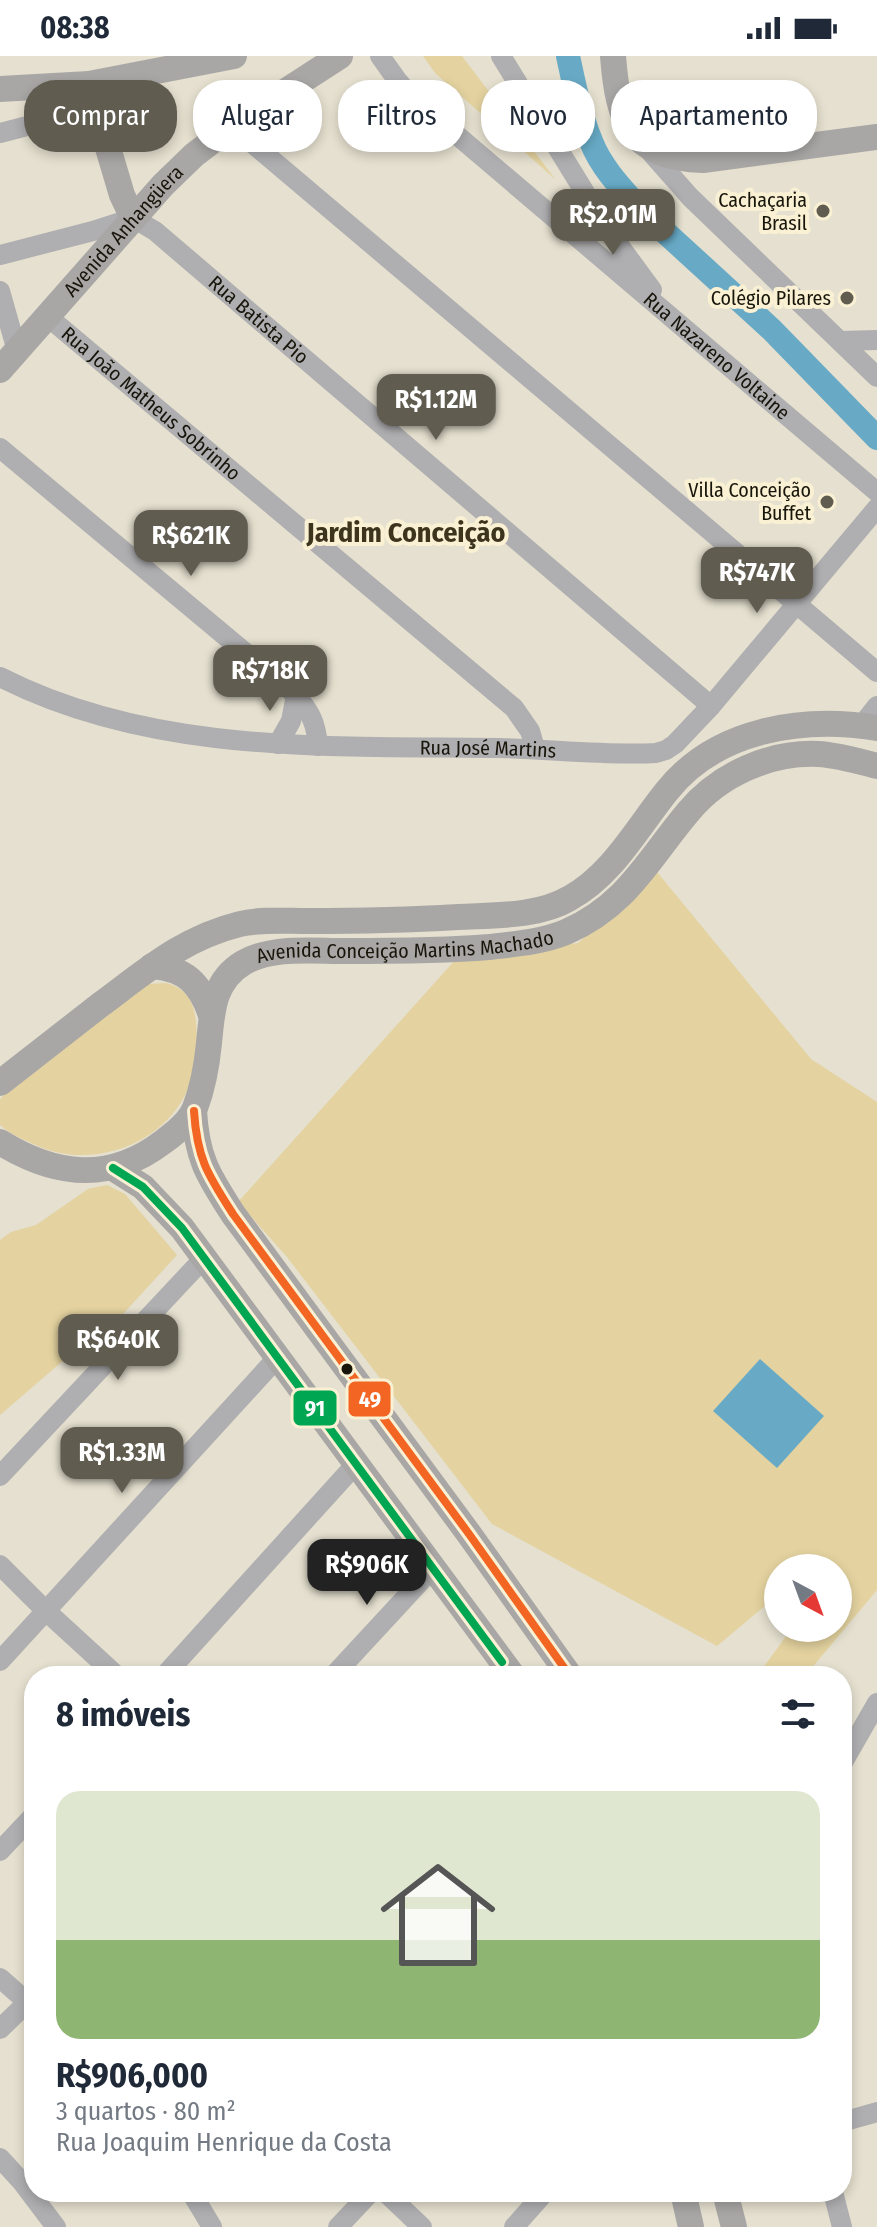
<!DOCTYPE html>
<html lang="pt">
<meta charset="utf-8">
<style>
:root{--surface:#fff;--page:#f2f2f3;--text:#1f2937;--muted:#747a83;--line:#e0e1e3;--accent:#605c50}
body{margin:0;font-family:"Fira Sans Condensed",sans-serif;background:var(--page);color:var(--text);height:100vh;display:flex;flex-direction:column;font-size:30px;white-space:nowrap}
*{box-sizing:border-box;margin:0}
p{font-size:26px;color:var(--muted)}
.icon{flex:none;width:44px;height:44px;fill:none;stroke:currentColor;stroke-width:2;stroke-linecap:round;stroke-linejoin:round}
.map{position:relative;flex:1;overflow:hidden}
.side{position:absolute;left:24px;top:1610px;width:828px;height:536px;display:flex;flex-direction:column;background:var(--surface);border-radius:32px;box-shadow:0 4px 12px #0003}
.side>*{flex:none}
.hud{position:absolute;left:24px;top:24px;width:830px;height:72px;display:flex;gap:16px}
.needle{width:52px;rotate:139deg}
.controls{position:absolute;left:764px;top:1498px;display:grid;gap:16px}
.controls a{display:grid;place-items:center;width:88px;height:88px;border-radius:50%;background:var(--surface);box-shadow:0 4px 12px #0003;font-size:40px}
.price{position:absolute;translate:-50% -68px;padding:0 18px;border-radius:16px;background:var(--accent);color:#fff;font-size:26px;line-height:52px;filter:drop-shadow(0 2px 4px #0008)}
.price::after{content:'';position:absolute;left:50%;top:48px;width:24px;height:18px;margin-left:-12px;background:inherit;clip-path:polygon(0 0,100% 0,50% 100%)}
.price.current{background:#222;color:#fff}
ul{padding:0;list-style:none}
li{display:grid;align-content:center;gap:16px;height:424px;padding:0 32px}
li+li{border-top:2px solid var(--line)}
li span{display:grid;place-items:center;height:248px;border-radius:24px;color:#555}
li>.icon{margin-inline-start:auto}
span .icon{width:144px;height:144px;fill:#fffc;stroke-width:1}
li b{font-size:34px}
h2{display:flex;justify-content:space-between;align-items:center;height:96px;padding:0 32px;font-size:34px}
.pill{padding:0 28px;border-radius:32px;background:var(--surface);box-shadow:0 4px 12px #0003;font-size:28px;line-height:72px}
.pill.current{background:var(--accent);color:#fff}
.status{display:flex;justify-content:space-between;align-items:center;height:56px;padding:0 40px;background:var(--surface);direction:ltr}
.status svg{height:22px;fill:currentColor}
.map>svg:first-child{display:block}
.green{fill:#e4d3a0}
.water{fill:#68aac6}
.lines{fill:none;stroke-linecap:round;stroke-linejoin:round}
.river{stroke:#68aac6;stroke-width:24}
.minor{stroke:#afaeb0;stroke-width:20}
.major{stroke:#a9a7a6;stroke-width:26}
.bus-1-casing{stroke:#faf1d4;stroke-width:14}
.bus-2-casing{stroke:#faf1d4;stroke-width:14}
.bus-1{stroke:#f26522;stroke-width:8}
.bus-2{stroke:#00a651;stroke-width:8}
.poi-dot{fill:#605c50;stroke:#faf1d4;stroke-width:3}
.bus-dot{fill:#18150b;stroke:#faf1d4;stroke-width:3}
.labels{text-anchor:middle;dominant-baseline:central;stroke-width:8;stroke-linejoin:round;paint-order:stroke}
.poi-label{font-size:20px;fill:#18150b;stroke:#faf1d4;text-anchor:end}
.street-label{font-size:20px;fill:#18150b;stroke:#faf1d4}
.district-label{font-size:28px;font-weight:bold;fill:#3c341d;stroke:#faf1d4}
.line-badge{stroke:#faf1d4;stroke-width:3}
.badge-label{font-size:22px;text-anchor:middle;font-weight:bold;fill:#fff}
</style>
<div class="status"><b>08:38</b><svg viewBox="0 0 49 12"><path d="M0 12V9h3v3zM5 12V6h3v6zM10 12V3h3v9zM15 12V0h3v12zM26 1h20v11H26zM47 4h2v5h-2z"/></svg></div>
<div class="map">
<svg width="877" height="2171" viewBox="0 0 877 2171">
<rect width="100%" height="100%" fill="#e5e0cf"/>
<g class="green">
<path d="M423,0H462L555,123L435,17Z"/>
<path d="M657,816L811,1003L877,1046V1534L805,1620H757L792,1572H838V1512H825L818,1506L810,1512H778V1539L717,1590L492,1468L287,1201L238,1146L456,903L578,887Z"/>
<path d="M166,927C188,933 194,946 196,967C198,990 197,1012 188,1033C164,1089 91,1114 38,1090C24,1084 11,1079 0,1069V1044L8,1031L145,928Z"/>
<path d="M107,1129L125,1138L177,1199L79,1306L65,1303L0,1359V1184L11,1176L36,1169L88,1133Z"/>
</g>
<path class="water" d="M760,1303L824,1360L777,1412L713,1355Z"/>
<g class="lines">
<path class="river" d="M568,0C574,28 580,59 591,85C601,112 624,135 643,156L772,274L877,382"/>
<g class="minor">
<path id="s1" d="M380,0L397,24L412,41L877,436"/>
<path d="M501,0L608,174L652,234"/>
<path d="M232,70L877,616"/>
<path d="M0,77L96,52"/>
<path d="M646,91L690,141L877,321"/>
<path id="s2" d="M0,199L93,175L133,162L155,175L711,650"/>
<path d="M0,235L17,295"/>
<path id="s3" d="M47,260L514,652L530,675L535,692"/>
<path d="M841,285L877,284"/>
<path d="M0,392L296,639C311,657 316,667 318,690"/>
<path id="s4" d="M0,621C153,699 332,690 499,692C550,693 606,700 656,697L666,694L675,688L711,650L877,452"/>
<path d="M862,669L877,650"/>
<path d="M278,688L291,665L296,639"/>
<path d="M0,1420L204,1202"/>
<path d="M0,1509L46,1555L117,1620"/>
<path d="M0,1605L277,1302"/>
<path d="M164,1620L355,1409"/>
<path d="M333,1620L432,1513"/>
<path d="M842,1708L877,1647"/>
<path d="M0,1795L34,1759"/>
<path d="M0,1922L34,1952"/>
<path d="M0,1973L34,1940"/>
<path d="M842,2066L877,2056"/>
<path d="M0,2102L22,2126L56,2171"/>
<path d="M191,2136L212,2171"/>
<path d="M385,2136L422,2171"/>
<path d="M833,2136L842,2171"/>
<path d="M338,2171L371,2136"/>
<path d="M514,2171L545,2136"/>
</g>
<g class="major">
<path d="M613,0C618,65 630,102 703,104L877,81"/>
<path d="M89,28L122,139L133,162"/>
<path d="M0,33L89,28L234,0"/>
<path id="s5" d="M0,314L163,129L194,99L232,70L340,0"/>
<path d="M152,910C186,913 200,927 211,959"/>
<path d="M0,1027C33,1001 67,975 100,949C146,915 183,882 240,868C261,863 285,865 307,865C357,865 407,864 458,861C494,859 538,861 570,842C613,818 637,772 667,735C716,673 803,660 877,672"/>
<path d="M194,1055C197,1103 208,1119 233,1158L469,1478L570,1620"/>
<path id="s6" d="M0,1086C55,1120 109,1127 163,1086C174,1078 190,1065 195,1052C203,1031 207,1008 209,987C212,956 213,925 243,907C272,890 312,895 344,895C392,895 441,895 489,891C514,888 542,886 566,876C627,850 649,802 689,755C720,718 770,696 818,698C838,699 858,705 877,710"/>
<path d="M113,1112L143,1131L182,1172L513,1620"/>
<path d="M683,2136L691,2171"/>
<path d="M725,2136L734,2171"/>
</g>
<g class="bus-1-casing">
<path id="bus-1" d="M194,1055C197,1103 208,1119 233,1158L469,1478L570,1620"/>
</g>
<g class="bus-2-casing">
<path id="bus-2" d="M113,1112L143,1131L182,1172L502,1606"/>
</g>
<use href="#bus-1" class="bus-1"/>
<use href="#bus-2" class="bus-2"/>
</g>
<g class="poi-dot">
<circle cx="823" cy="155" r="8"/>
<circle cx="847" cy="242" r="8"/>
<circle cx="827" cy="446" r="8"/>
</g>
<circle class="bus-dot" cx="347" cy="1313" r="7"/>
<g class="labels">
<g class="poi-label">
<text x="807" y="144">Cachaçaria<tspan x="807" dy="23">Brasil</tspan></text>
<text x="831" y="242">Colégio Pilares</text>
<text x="811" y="434">Villa Conceição<tspan x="811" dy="23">Buffet</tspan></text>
</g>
<g class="street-label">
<text stroke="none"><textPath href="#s5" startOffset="186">Avenida Anhangüera</textPath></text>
<text stroke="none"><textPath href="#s2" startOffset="300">Rua Batista Pio</textPath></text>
<text stroke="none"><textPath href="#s1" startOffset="452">Rua Nazareno Voltaine</textPath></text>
<text stroke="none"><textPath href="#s3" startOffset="136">Rua João Matheus Sobrinho</textPath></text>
<text stroke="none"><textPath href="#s4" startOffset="498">Rua José Martins</textPath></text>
<text stroke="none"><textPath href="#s6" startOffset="544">Avenida Conceição Martins Machado</textPath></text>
</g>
<g class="district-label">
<text x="406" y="476">Jardim Conceição</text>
</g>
</g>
<g class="line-badge">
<rect x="347" y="1324" width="45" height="38" rx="8" fill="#f26522"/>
<rect x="292" y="1333" width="46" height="38" rx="8" fill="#00a651"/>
</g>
<g class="badge-label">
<text x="370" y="1351">49</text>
<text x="315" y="1360">91</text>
</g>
</svg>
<div class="controls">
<a><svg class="needle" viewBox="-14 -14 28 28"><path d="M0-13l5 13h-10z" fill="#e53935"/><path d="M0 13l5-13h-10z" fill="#747a83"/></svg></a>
</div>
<b class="price" style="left:613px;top:201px">R$2.01M</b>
<b class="price" style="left:436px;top:386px">R$1.12M</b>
<b class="price" style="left:191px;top:522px">R$621K</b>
<b class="price" style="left:757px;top:559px">R$747K</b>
<b class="price" style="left:270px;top:657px">R$718K</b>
<b class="price" style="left:118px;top:1326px">R$640K</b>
<b class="price" style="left:122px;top:1439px">R$1.33M</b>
<b class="price current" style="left:367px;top:1551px">R$906K</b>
<div class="hud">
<a class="pill current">Comprar</a>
<a class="pill">Alugar</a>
<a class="pill">Filtros</a>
<a class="pill">Novo</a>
<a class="pill">Apartamento</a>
</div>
<section class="side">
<h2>8 imóveis<svg class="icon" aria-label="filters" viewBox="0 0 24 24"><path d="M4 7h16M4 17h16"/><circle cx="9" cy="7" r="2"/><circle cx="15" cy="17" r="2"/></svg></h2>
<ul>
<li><span style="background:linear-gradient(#dfe7d0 60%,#8fb573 0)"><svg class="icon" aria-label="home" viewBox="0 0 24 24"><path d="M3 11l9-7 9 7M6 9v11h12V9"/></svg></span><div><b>R$906,000</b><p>3 quartos · 80 m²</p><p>Rua Joaquim Henrique da Costa</p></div></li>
</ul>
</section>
</div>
